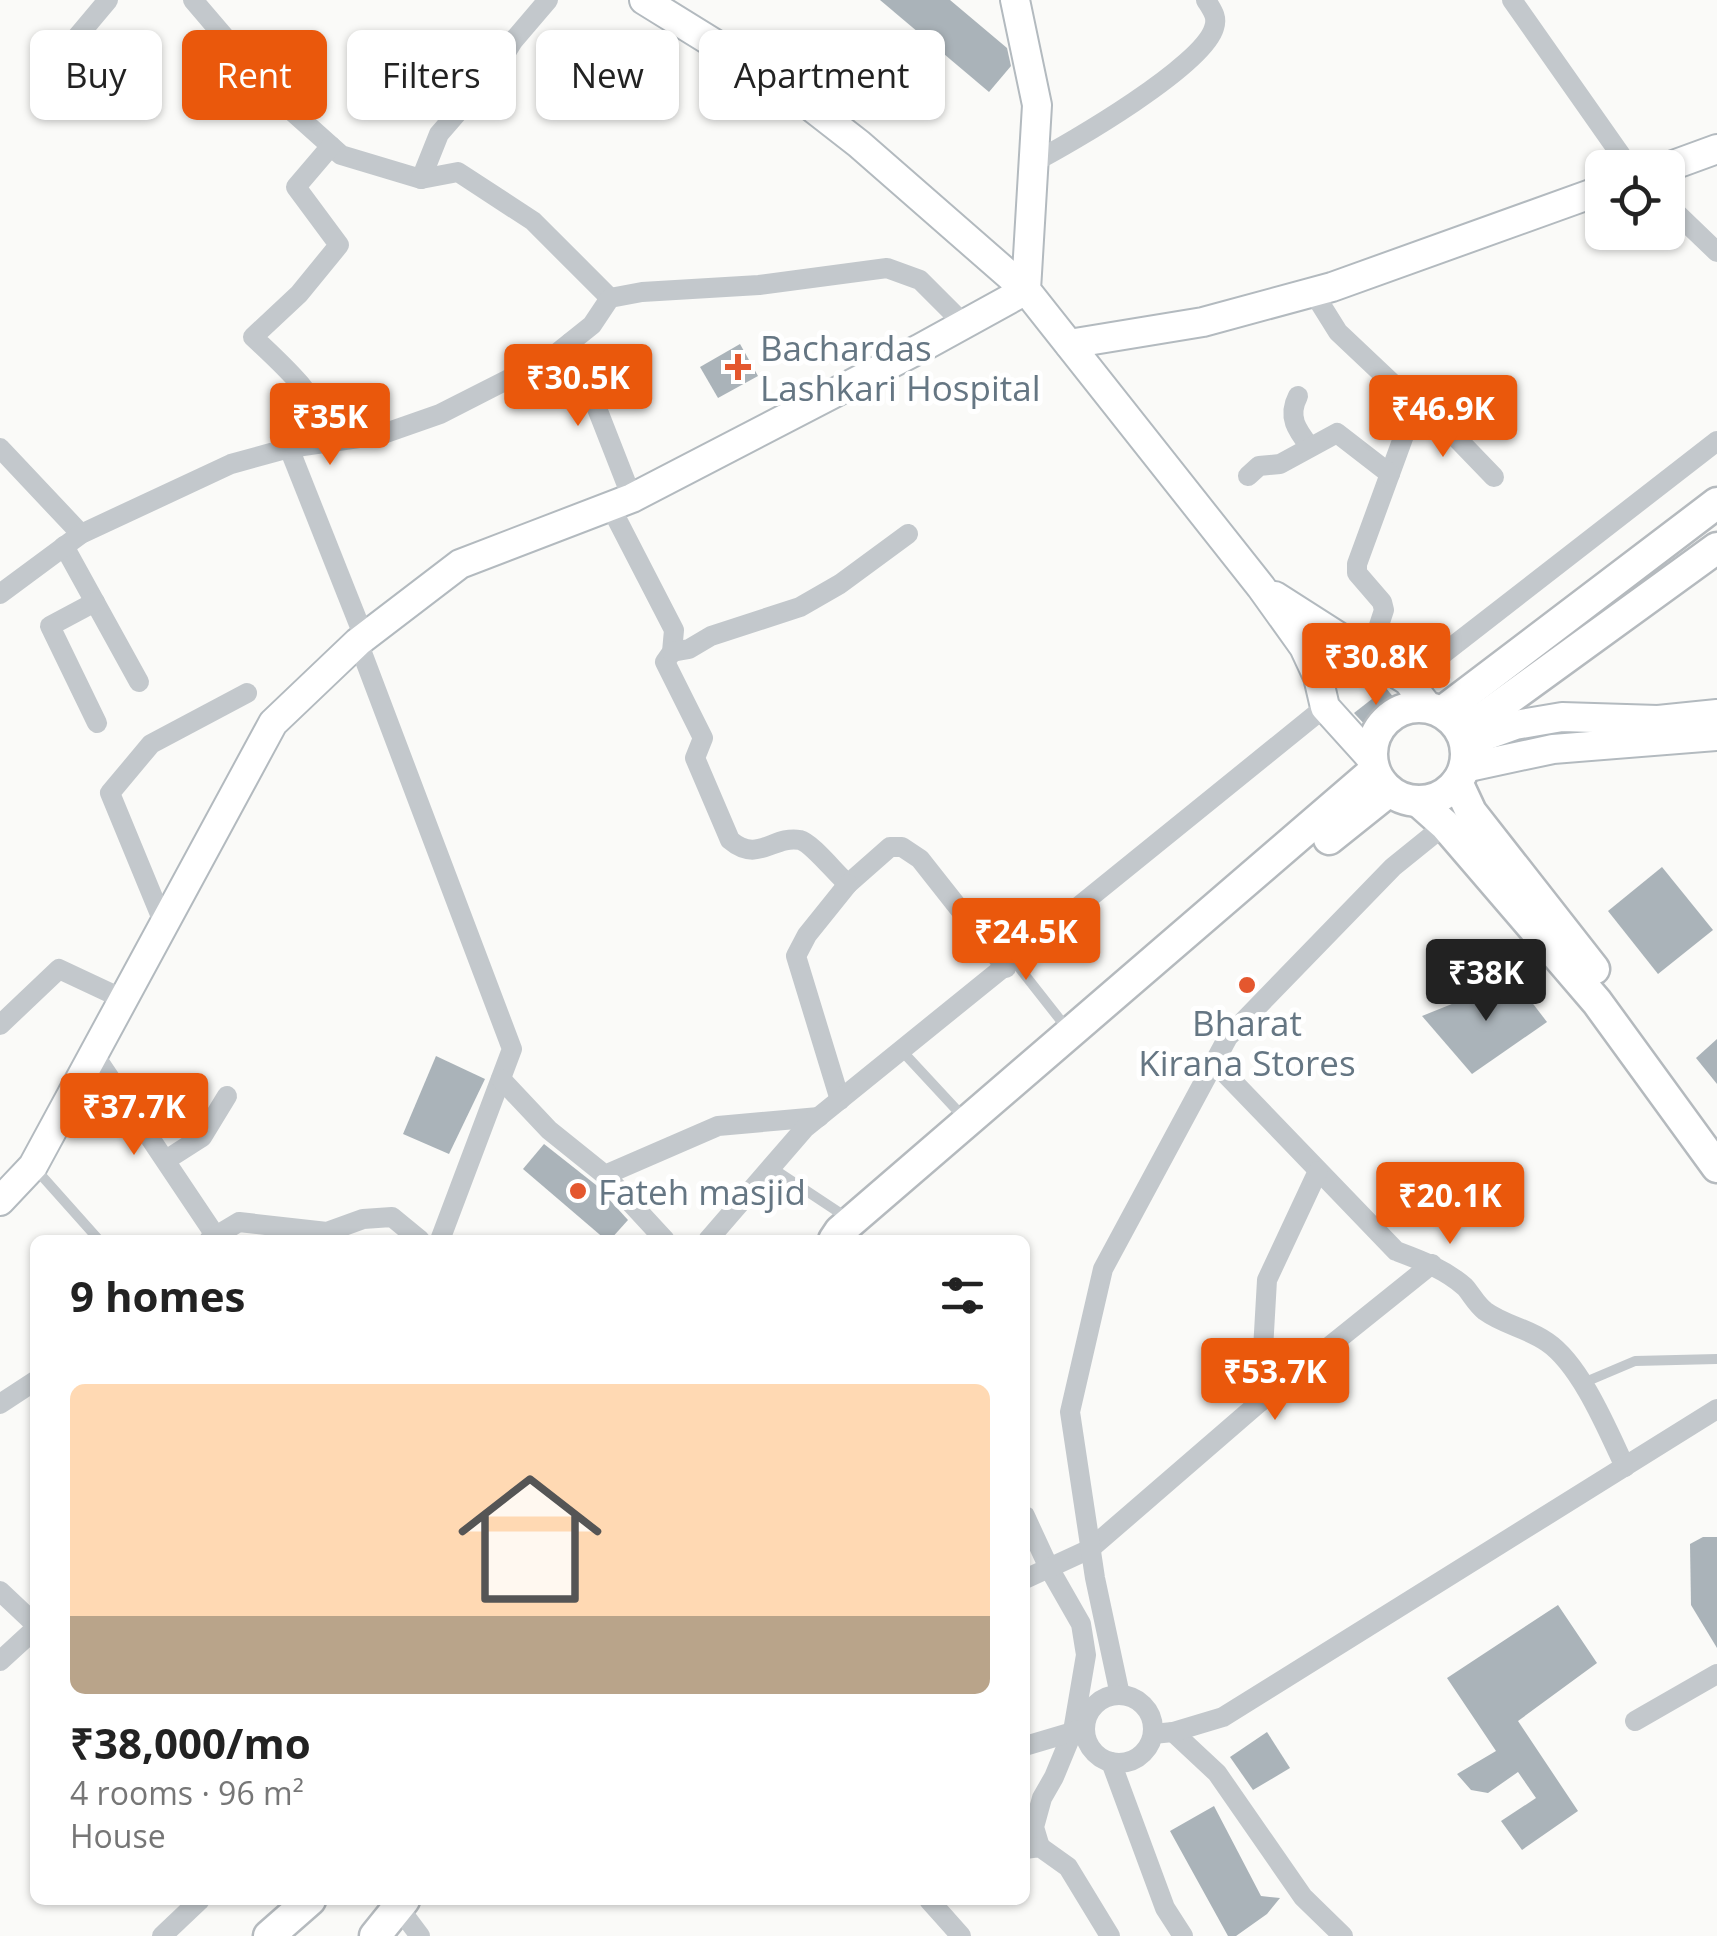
<!DOCTYPE html>
<meta charset="utf-8">
<style>
:root{--surface:#fff;--page:#f6f6f6;--text:#222;--muted:#767676;--line:#e0e0e0;--accent:#ea580c}
body{margin:0;font-family:"Open Sans",sans-serif;background:var(--page);color:var(--text);height:100vh;display:flex;flex-direction:column;font-size:38px;white-space:nowrap}
*{box-sizing:border-box;margin:0}
p{font-size:32px;color:var(--muted)}
.icon{flex:none;width:55px;height:55px;fill:none;stroke:currentColor;stroke-width:2;stroke-linecap:round;stroke-linejoin:round}
.map{position:relative;flex:1;overflow:hidden}
.side{position:absolute;left:30px;top:1235px;width:1000px;height:670px;display:flex;flex-direction:column;background:var(--surface);border-radius:15px;box-shadow:0 2px 8px #0004}
.side>*{flex:none}
.hud{position:absolute;left:30px;top:30px;width:1000px;height:90px;display:flex;gap:20px}
.tools{position:absolute;left:1585px;top:150px;display:grid;gap:20px}
.tools a{display:grid;place-items:center;width:100px;height:100px;border-radius:15px;background:var(--surface);box-shadow:0 2px 8px #0004;font-size:50px}
.price{position:absolute;translate:-50% -85px;padding:0 22px;border-radius:10px;background:var(--accent);color:#fff;font-size:32px;line-height:65px;filter:drop-shadow(0 2px 5px #0008)}
.price::after{content:'';position:absolute;left:50%;top:60px;width:30px;height:22px;margin-left:-15px;background:inherit;clip-path:polygon(0 0,100% 0,50% 100%)}
.price.active{background:#222;color:#fff}
ul{padding:0;list-style:none}
li{display:grid;align-content:center;gap:20px;height:530px;padding:0 40px}
li+li{border-top:2px solid var(--line)}
li span{display:grid;place-items:center;height:310px;border-radius:15px;color:#555}
li>.icon{margin-inline-start:auto}
span .icon{width:180px;height:180px;fill:#fffc;stroke-width:1}
li b{font-size:42px}
h2{display:flex;justify-content:space-between;align-items:center;height:120px;padding:0 40px;font-size:42px}
.chip{padding:0 35px;border-radius:15px;background:var(--surface);box-shadow:0 2px 8px #0004;font-size:35px;line-height:90px}
.chip.active{background:var(--accent);color:#fff}
.map>svg:first-child{display:block}
.building{fill:#aab3b9}
.lines{fill:none;stroke-linecap:round;stroke-linejoin:round}
.secondary-casing{stroke:#b3babf;stroke-width:32}
.primary-casing{stroke:#b5babe;stroke-width:35}
.lane{stroke:#c3c8cc;stroke-width:10}
.street{stroke:#c3c8cc;stroke-width:20}
.secondary{stroke:#fff;stroke-width:28}
.primary{stroke:#fff;stroke-width:30}
.poi-dot{fill:#e4572e;stroke:#fff;stroke-width:4}
.labels{text-anchor:middle;dominant-baseline:central;stroke-width:10;stroke-linejoin:round;paint-order:stroke}
.poi-label{font-size:35px;fill:#657683;stroke:#fff;text-anchor:start}
</style>
<div class="map">
<svg width="1717" height="1936" viewBox="0 0 1717 1936">
<rect width="100%" height="100%" fill="#fafaf8"/>
<g class="building">
<path d="M880,0H950L1007,48L1011,66L989,92Z"/>
<path d="M740,344L758,376L718,398L700,367Z"/>
<path d="M1386,688L1398,703L1368,728L1354,713Z"/>
<path d="M1662,867L1713,930L1658,974L1608,911Z"/>
<path d="M1514,979L1547,1022L1472,1074L1422,1016Z"/>
<path d="M1717,1039V1084L1696,1058Z"/>
<path d="M436,1056L485,1079L449,1154L403,1134Z"/>
<path d="M544,1144L596,1185L628,1220L610,1240H606L523,1169Z"/>
<path d="M1703,1537H1717V1648L1691,1605L1690,1544Z"/>
<path d="M1558,1605L1597,1663L1518,1721L1578,1811L1522,1850L1501,1821L1536,1798L1518,1772L1488,1793L1471,1790L1457,1774L1496,1751L1447,1678Z"/>
<path d="M1267,1732L1290,1768L1253,1790L1230,1757Z"/>
<path d="M1214,1806L1261,1896L1280,1898L1267,1914L1236,1936H1228L1170,1831Z"/>
</g>
<g class="lines">
<g class="secondary-casing">
<g id="secondary">
<path d="M1015,0L1037,105L1026,290L1261,587L1304,647L1318,677L1325,707L1371,758"/>
<path d="M1665,168L1717,149"/>
<path d="M1069,344L1203,322L1332,287L1602,190"/>
<path d="M1275,596L1408,681L1428,707"/>
<path d="M1465,743L1515,725L1562,717L1658,720L1717,714"/>
<path d="M1464,768L1553,749L1717,736"/>
<path d="M0,1201L33,1166L273,723L358,642L460,564L632,498L919,349L1026,290L859,144L791,91L644,0"/>
</g>
</g>
<g class="primary-casing">
<g id="primary">
<circle cx="1419" cy="754" r="47"/>
<path d="M1442,712L1717,503"/>
<path d="M1462,733L1717,548"/>
<path d="M1457,782L1471,812L1594,969"/>
<path d="M1418,801L1445,825L1597,1002L1717,1167"/>
<path d="M1329,839L1389,791"/>
<path d="M834,1240L840,1231L1374,771"/>
<path d="M269,1936L310,1900"/>
<path d="M375,1936L404,1900"/>
</g>
</g>
<g class="lane">
<path d="M1014,961L1069,1031"/>
<path d="M902,1051L966,1120"/>
<path d="M33,1166L99,1240"/>
<path d="M772,1168L849,1219"/>
<path d="M1583,1383L1635,1361L1717,1359"/>
</g>
<g class="street">
<path d="M193,0L275,96L341,155L421,179L458,172L533,221L610,298"/>
<path d="M1512,0L1630,168"/>
<path d="M56,62L108,0"/>
<path d="M331,146L296,187L339,245L299,294L253,337C293,374 312,392 336,441"/>
<path d="M1034,162C1071,143 1203,66 1214,28C1218,17 1212,10 1206,0"/>
<path d="M421,179L439,134L497,67L513,41L548,0"/>
<path d="M1668,205L1717,252"/>
<path d="M1313,292L1338,332L1410,400L1414,408L1357,564V573L1382,602L1384,610L1369,656"/>
<path d="M571,342L632,498"/>
<path d="M1298,396C1287,417 1297,430 1310,447"/>
<path d="M1414,408L1440,421L1494,477"/>
<path d="M0,448L81,534"/>
<path d="M289,448L364,637"/>
<path d="M1248,476L1259,466L1280,464L1337,433L1390,474"/>
<path d="M610,506L674,630L672,652L665,662L703,738L695,758L730,840C758,864 773,835 800,840C812,843 837,875 848,884L890,847H902L920,859L1006,968"/>
<path d="M64,546L139,682"/>
<path d="M0,594L81,534L231,464L289,448L380,435L440,414L552,357L592,325L610,298L642,292L759,285L887,268L920,280L964,324"/>
<path d="M95,602L50,626L97,723"/>
<path d="M358,642L512,1049L440,1240"/>
<path d="M672,652L689,649L711,636L800,607L840,584L908,534"/>
<path d="M1408,681L1717,441"/>
<path d="M164,924L110,793L151,744L247,693"/>
<path d="M0,1025L59,969L123,999"/>
<path d="M93,1053L215,1235"/>
<path d="M1215,1063L1396,1251C1420,1260 1445,1269 1465,1287C1472,1295 1476,1304 1485,1311C1504,1325 1527,1328 1547,1342C1581,1365 1608,1431 1625,1467"/>
<path d="M501,1079L549,1130L605,1175L718,1126L819,1117"/>
<path d="M840,1100L796,956L807,935L848,884"/>
<path d="M166,1160L202,1137L227,1096"/>
<path d="M605,1175L665,1240"/>
<path d="M209,1240L239,1222L327,1232L363,1219L392,1217L420,1240"/>
<path d="M708,1240L805,1128L1325,707"/>
<path d="M1260,1402L1267,1280L1318,1171"/>
<path d="M0,1404L35,1381"/>
<path d="M1025,1516L1049,1568L1081,1624L1086,1655L1073,1731L1054,1777L1042,1798L1034,1827L1040,1847"/>
<path d="M1025,1579L1090,1549L1260,1402L1432,1264"/>
<path d="M0,1591L35,1624"/>
<path d="M0,1661L35,1629"/>
<path d="M1120,1695L1095,1578L1070,1412L1103,1269L1228,1037L1393,867L1445,825"/>
<circle cx="1119" cy="1729" r="34"/>
<path d="M1635,1721L1717,1674"/>
<path d="M1173,1732L1217,1773L1303,1897L1343,1936"/>
<path d="M1153,1734L1173,1732L1223,1717L1717,1409"/>
<path d="M1025,1746L1079,1730"/>
<path d="M1111,1762L1165,1908L1183,1936"/>
<path d="M1025,1849L1040,1847L1068,1867L1110,1936"/>
<path d="M929,1900L961,1936"/>
<path d="M399,1908L420,1936"/>
<path d="M162,1936L200,1900"/>
</g>
<use href="#secondary" class="secondary"/>
<use href="#primary" class="primary"/>
</g>
<g class="poi-dot">
<path d="M733 352h10v10h10v10h-10v10h-10v-10h-10v-10h10z"/>
<circle cx="1247" cy="985" r="10"/>
<circle cx="578" cy="1191" r="10"/>
</g>
<g class="labels">
<g class="poi-label">
<text x="760" y="347">Bachardas<tspan x="760" dy="40">Lashkari Hospital</tspan></text>
<text x="1247" y="1022" text-anchor="middle">Bharat<tspan x="1247" dy="40">Kirana Stores</tspan></text>
<text x="598" y="1191">Fateh masjid</text>
</g>
</g>
</svg>
<div class="tools">
<a><svg class="icon" aria-label="locate" viewBox="0 0 24 24"><circle cx="12" cy="12" r="6"/><path d="M12 2v4M12 18v4M2 12h4M18 12h4"/></svg></a>
</div>
<b class="price" style="left:578px;top:429px">₹30.5K</b>
<b class="price" style="left:1443px;top:460px">₹46.9K</b>
<b class="price" style="left:330px;top:468px">₹35K</b>
<b class="price" style="left:1376px;top:708px">₹30.8K</b>
<b class="price" style="left:1026px;top:983px">₹24.5K</b>
<b class="price active" style="left:1486px;top:1024px">₹38K</b>
<b class="price" style="left:134px;top:1158px">₹37.7K</b>
<b class="price" style="left:1450px;top:1247px">₹20.1K</b>
<b class="price" style="left:1275px;top:1423px">₹53.7K</b>
<div class="hud">
<a class="chip">Buy</a>
<a class="chip active">Rent</a>
<a class="chip">Filters</a>
<a class="chip">New</a>
<a class="chip">Apartment</a>
</div>
<section class="side">
<h2>9 homes<svg class="icon" aria-label="filters" viewBox="0 0 24 24"><path d="M4 7h16M4 17h16"/><circle cx="9" cy="7" r="2"/><circle cx="15" cy="17" r="2"/></svg></h2>
<ul>
<li><span style="background:linear-gradient(#ffd9b3 75%,#b9a48a 0)"><svg class="icon" aria-label="home" viewBox="0 0 24 24"><path d="M3 11l9-7 9 7M6 9v11h12V9"/></svg></span><div><b>₹38,000/mo</b><p>4 rooms · 96 m²</p><p>House</p></div></li>
</ul>
</section>
</div>
